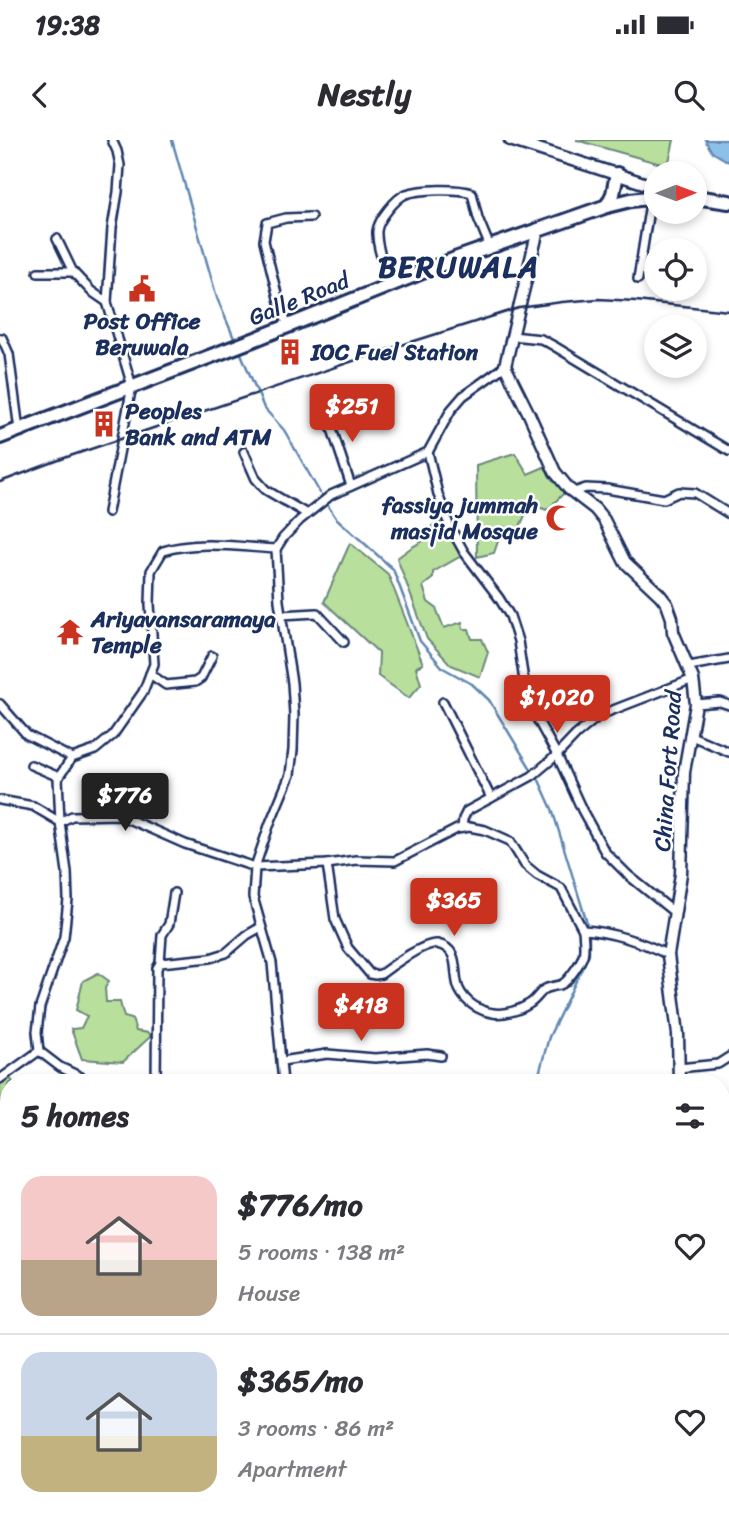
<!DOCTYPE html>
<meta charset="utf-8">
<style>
:root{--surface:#fff;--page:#f2f2f3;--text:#2b2b33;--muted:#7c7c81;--line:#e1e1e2;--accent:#c8321e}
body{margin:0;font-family:Sriracha,sans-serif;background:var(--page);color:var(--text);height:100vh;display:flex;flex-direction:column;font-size:26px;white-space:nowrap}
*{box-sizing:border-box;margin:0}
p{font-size:23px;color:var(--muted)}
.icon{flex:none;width:38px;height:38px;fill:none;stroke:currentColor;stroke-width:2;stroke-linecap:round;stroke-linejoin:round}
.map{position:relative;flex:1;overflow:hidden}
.drawer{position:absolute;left:0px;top:934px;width:730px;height:450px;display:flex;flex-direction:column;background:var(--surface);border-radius:28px 28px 0 0;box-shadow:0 4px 10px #0003}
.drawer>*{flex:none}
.needle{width:46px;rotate:89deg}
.controls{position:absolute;left:644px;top:21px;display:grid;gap:14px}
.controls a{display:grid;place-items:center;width:63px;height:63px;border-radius:50%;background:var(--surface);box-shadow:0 4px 10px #0003;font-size:35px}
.price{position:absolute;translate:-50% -60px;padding:0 16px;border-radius:7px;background:var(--accent);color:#fff;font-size:23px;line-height:46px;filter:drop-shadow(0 2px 4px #0008)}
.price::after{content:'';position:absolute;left:50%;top:42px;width:21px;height:16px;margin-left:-10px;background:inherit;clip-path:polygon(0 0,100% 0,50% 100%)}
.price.selected{background:#222;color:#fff}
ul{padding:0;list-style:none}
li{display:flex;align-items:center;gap:21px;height:175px;padding:0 21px}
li+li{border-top:2px solid var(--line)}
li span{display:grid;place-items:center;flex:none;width:196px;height:140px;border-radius:21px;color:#555}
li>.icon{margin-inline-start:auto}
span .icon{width:84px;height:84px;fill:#fffc;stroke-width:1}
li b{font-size:30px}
h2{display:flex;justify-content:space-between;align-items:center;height:84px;padding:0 21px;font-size:30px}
.status{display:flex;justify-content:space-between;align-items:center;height:49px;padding:0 35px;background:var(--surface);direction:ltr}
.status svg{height:19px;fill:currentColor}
header{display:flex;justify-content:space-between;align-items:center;height:91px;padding:0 21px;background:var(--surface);font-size:32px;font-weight:700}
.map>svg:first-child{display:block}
.green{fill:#b8df9b;stroke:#6a877c;stroke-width:2}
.water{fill:#8dc0e9;stroke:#5f86b1;stroke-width:2}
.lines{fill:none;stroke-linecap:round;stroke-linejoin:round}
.stream{stroke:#5f86b1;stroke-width:2.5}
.street-casing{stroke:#1b2f5e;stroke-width:12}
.secondary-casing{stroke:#1b2f5e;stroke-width:15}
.highway-casing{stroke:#1b2f5e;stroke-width:18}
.street{stroke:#fff;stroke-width:7}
.secondary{stroke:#fff;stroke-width:10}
.highway{stroke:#fff;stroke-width:12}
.rail{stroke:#1b2f5e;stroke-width:2.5}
.labels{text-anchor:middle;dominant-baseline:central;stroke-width:5;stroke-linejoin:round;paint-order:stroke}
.street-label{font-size:23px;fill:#1b2f5e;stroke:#fff}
.poi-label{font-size:23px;font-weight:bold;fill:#1b2f5e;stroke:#fff;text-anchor:start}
.district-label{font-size:30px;font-weight:bold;letter-spacing:2px;fill:#1b2f5e;stroke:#fff}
</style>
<div class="status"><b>19:38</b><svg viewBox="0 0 49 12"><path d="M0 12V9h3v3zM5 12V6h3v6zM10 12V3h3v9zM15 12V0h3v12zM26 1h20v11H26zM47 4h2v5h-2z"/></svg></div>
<header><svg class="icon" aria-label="back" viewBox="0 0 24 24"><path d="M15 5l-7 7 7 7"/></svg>Nestly<svg class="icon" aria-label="search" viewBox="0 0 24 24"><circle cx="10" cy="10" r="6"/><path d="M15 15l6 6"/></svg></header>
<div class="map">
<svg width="729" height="1384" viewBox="0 0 729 1384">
<rect width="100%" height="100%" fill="#fff"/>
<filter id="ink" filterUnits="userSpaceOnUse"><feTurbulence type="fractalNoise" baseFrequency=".0143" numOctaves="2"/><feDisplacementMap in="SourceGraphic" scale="14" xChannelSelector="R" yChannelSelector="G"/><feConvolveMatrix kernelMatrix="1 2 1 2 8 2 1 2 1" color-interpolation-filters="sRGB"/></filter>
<g filter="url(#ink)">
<g class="green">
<path d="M576,0H674L668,26Z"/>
<path d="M515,313L528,334L544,327L566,351L547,370L530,364L518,391L503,387L494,413L477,417L476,325Z"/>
<path d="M443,381L461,416L433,432V438L423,446L428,462L436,468L444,488L462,482L463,489H469L472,499H482L488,512L480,537L451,525L427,499L397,418L412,407L432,396V386Z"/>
<path d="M350,403L388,434L423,524L416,527L421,544L409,558L378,536L379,513L324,462Z"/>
<path d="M98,833L109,841L105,848L106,862H120L124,877L132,879L136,891L148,893L151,896L123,922L82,919L71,889L81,888L87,876L76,870L83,841Z"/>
<path d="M7,935L14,943H9V998H0V940Z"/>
<path d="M106,1376H154L138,1384H106Z"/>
</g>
<path class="water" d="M705,0H729V22L712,12Z"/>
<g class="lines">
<g class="stream">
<path d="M172,0L217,158L236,203"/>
<path d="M239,209L264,268L284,290L320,353"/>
<path d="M326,363L336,378L393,429L420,501L443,528L472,544L489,560L531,629"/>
<path d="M538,638L552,669L587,783"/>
<path d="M540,943L539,934L549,897L589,814V794"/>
<path d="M530,1376L539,1384"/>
</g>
<g class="street-casing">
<g id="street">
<path d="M57,99L73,132L91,151L107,162"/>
<path d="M38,132H73"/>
<path d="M638,139L651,57"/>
<path d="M391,144C386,128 376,109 377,91C378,80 396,58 406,54C421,49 457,48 472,53L478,78L490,107"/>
<path d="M288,186L279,162L264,101L267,83L286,78L311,77"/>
<path d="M512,196L541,199L554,206L729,311"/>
<path d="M0,198H2L9,214L19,290"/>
<path d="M331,262L327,274L351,346"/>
<path d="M244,312L256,339L266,350L307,374"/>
<path d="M428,312L438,354L449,385L464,412L499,458L510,476L518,501L524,541L531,568L557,615L582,670L605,712L628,735L675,773"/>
<path d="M574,352L586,348L607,349L664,359L679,352L695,353L729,374"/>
<path d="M108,372L132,246L107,162L112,88L118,52L120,25L117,11L112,0"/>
<path d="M281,475L317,473L344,502"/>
<path d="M689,526L729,519"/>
<path d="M150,534L166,545L195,542L201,538L212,516"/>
<path d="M443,562L491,658"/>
<path d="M0,564L27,595L72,618"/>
<path d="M696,564L720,562L729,565"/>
<path d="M689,595L729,612"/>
<path d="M31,625L59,637"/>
<path d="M0,660L33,666L60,682L72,676L119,675L185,704L255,727L327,724L356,720L395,721L457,689L469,687L485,690L510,701L525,725L537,735L561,748L583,790C608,791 646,803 668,815"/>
<path d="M462,688L463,679L467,671L532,636L557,615L576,595L600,575L693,539"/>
<path d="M327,724L335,779L348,808L370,834L375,835L381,834C392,826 424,802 437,804C462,809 452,834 459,849C465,862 479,871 493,873C504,875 520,870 529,864C535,861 539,853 545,849C549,847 555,846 560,845C566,843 568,839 572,834C586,816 585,812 583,790"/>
<path d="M160,823L162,795L169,784L174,753"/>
<path d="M39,911L60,927L81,937L88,943"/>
<path d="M282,921L327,914L375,918L427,914L441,916"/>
<path d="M679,928L718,924L729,917"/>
<path d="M0,939L39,911L37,892L40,867L64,797L68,760L67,732L60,682L58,638L72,618L95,610L113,595L143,552L154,524L150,464L151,431L163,411C197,400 241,407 276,409"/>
<path d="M156,943L157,828L160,823L210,818L226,813L247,795L261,787"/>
<path d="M283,943L272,823L253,757L255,727L270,683L290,635L293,610L294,575L292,543L279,461L276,409L283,398L300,380L331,355L428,312L451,270L463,256L505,226"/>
<path d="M0,1074L9,1087"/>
<path d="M721,1113L729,1108"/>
<path d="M0,1209L9,1207"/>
<path d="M721,1339L729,1343"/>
<path d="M455,1376L464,1384"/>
<path d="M77,1384L89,1376"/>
<path d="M250,1384V1376"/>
</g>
</g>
<g class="secondary-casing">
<g id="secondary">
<path d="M510,0L656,47"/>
<path d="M538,90L505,226L529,274L555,332L569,349L595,369L604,380L625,422L660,455L667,464L672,478L673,492L693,539L696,564L684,632L681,734L668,815L678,894L679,943"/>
<path d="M571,1384L581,1376"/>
</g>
</g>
<g class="highway-casing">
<g id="highway">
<path d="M695,57L729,62"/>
<path d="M607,66L613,54L617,34"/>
<path d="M0,297L253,200L455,119L607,66L631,60L656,57"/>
</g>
</g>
<use href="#street" class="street"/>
<use href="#secondary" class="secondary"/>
<use href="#highway" class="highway"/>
<path class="rail" d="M0,342L67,317L389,209L519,168L562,162L598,159L636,161L729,171"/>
</g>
</g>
<defs>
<g id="civic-bare" transform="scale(2.1)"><path d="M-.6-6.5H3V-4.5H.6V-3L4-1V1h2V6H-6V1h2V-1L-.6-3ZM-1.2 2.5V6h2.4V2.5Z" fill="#c8321e" stroke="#fff" stroke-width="2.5" paint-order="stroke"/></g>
<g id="building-bare" transform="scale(2.1)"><path d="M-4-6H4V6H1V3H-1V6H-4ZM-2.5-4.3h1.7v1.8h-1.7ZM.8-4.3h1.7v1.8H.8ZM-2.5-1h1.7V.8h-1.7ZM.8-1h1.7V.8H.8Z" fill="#c8321e" stroke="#fff" stroke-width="2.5" paint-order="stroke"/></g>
<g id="mosque-bare" transform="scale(2.1)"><path d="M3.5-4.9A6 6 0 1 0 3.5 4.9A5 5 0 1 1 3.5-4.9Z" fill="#c8321e" stroke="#fff" stroke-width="2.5" paint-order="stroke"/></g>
<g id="temple-bare" transform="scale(2.1)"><path d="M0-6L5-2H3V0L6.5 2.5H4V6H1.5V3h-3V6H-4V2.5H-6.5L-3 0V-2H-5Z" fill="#c8321e" stroke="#fff" stroke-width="2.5" paint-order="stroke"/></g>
</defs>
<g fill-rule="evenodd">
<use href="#civic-bare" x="142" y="149"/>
<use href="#building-bare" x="290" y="212"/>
<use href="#building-bare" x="104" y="284"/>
<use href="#mosque-bare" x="559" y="378"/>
<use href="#temple-bare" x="70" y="492"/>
</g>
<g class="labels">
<g class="street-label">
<text transform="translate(299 159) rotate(-22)">Galle Road</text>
<text transform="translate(668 631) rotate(-86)">China Fort Road</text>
</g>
<g class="poi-label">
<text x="142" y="181" text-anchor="middle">Post Office<tspan x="142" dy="26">Beruwala</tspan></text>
<text x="311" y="212">IOC Fuel Station</text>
<text x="125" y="271">Peoples<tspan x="125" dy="26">Bank and ATM</tspan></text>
<text x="538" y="365" text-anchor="end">fassiya jummah<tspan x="538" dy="26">masjid Mosque</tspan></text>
<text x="91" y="479">Ariyavansaramaya<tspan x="91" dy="26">Temple</tspan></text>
</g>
<g class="district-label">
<text x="459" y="127">BERUWALA</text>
</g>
</g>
</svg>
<div class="controls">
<a><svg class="needle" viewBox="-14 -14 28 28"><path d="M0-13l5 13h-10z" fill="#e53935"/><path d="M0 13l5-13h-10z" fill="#7c7c81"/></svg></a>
<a><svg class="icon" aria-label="locate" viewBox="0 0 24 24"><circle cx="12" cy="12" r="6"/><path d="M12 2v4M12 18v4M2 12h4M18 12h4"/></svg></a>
<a><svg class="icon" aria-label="layers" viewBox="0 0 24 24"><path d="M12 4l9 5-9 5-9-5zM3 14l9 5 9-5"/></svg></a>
</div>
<b class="price" style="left:352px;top:304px">$251</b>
<b class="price" style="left:557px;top:595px">$1,020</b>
<b class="price selected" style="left:125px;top:693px">$776</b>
<b class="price" style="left:454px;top:798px">$365</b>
<b class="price" style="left:361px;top:903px">$418</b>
<section class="drawer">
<h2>5 homes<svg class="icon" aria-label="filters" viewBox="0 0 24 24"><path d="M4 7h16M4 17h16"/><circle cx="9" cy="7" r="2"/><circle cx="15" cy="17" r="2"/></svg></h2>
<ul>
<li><span style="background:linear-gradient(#f6c9c9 60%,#b9a48a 0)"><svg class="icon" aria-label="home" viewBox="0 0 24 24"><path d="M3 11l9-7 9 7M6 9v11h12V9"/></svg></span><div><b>$776/mo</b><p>5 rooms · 138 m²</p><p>House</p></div><svg class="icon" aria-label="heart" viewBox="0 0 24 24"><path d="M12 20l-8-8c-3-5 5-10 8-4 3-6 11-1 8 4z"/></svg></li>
<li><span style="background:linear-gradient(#c9d6e8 60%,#c2b280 0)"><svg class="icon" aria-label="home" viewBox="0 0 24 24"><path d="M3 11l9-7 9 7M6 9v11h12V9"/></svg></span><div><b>$365/mo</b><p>3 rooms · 86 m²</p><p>Apartment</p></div><svg class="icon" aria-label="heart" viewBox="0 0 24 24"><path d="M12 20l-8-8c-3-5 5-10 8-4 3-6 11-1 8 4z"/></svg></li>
</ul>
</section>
</div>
